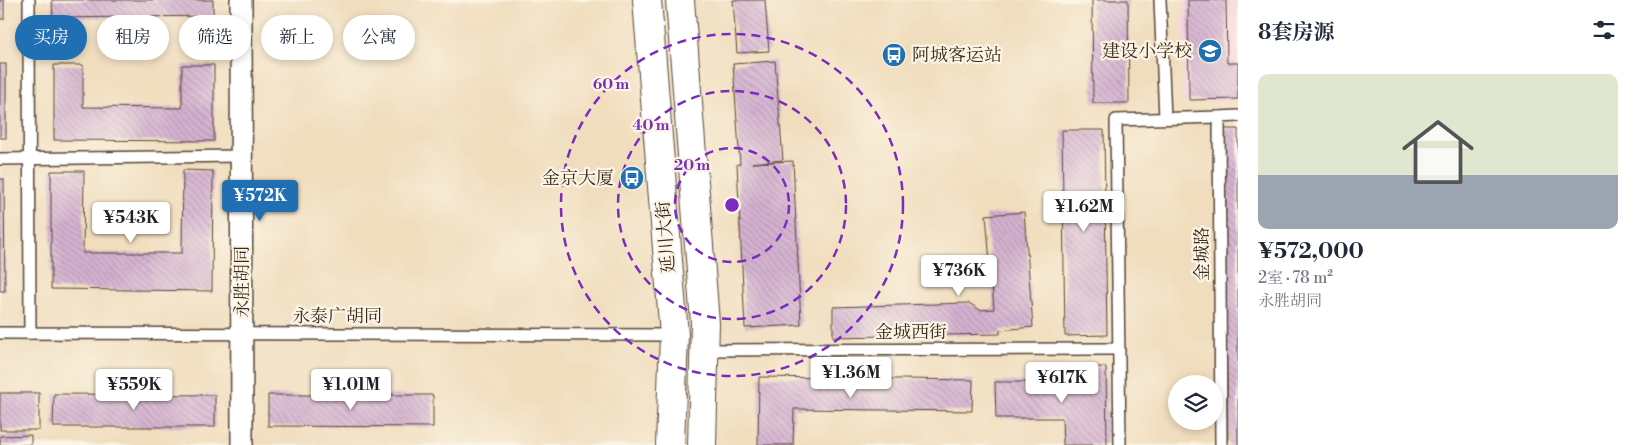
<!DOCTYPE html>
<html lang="zh">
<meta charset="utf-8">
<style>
:root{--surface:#fff;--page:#f2f2f3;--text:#1f2937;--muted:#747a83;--line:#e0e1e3;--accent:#1f6fb2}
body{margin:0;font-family:"Libre Bodoni","Noto Serif SC",serif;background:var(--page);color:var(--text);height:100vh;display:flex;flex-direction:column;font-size:19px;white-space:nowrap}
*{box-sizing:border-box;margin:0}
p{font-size:16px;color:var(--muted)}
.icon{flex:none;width:28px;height:28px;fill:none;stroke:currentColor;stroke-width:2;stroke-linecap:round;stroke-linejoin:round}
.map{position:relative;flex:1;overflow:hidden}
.drawer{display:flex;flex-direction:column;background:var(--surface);width:400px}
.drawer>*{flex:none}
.banner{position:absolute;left:15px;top:15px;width:475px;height:45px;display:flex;gap:10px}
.fabs{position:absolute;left:1168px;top:375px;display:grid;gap:10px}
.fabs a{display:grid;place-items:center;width:55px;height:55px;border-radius:50%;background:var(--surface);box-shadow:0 2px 8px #0003;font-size:25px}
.price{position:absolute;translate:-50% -42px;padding:0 11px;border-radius:5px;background:#fff;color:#222;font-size:16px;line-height:32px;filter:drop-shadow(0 1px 2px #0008)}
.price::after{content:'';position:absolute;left:50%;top:30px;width:15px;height:11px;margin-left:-8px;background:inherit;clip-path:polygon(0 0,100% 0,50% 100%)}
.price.current{background:var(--accent);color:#fff}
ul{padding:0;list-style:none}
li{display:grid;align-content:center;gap:10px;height:265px;padding:0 20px}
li+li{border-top:1px solid var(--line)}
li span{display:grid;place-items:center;height:155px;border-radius:10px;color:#555}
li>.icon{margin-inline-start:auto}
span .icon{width:90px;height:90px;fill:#fffc;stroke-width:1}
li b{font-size:21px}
h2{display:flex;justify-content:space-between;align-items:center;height:60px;padding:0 20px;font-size:21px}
.chip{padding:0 18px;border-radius:22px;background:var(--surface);box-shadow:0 2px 8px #0003;font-size:18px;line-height:45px}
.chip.current{background:var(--accent);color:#fff}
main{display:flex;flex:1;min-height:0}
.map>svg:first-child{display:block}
.built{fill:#f4cfde}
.building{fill:url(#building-back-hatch)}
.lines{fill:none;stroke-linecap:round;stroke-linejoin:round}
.service-casing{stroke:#564536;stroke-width:14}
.minor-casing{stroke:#564536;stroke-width:24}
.primary-casing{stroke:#564536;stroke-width:30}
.service{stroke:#fff;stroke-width:11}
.minor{stroke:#fff;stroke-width:21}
.primary{stroke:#fff;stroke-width:28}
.ring{fill:none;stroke:#7b2cbf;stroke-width:2.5;stroke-dasharray:9 6}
.labels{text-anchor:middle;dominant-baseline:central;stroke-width:4.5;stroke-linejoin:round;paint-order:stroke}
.poi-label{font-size:18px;fill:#3b2a1e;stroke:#fcf5e5;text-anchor:end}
.street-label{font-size:18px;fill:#3b2a1e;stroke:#fcf5e5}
.centre{fill:#7b2cbf;stroke:#fcf5e5;stroke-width:2.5}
.ring-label{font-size:15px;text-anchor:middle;font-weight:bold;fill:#7b2cbf;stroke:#fcf5e5;stroke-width:4.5;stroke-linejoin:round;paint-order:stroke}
</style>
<main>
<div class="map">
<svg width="1238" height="445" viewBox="0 0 1238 445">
<defs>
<pattern id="building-back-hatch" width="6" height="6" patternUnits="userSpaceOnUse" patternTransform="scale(1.25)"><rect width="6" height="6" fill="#d5b2d2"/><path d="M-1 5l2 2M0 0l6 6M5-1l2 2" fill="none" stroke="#ae91aa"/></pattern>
</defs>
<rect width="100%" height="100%" fill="#fcf5e5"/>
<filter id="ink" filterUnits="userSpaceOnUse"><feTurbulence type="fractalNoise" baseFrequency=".02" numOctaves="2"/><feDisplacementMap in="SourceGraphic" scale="10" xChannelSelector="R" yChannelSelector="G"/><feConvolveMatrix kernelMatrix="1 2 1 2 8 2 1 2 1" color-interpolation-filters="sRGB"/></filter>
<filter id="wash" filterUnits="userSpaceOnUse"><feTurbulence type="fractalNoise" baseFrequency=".0096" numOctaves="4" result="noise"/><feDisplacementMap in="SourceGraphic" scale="20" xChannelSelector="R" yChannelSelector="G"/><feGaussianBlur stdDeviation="1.12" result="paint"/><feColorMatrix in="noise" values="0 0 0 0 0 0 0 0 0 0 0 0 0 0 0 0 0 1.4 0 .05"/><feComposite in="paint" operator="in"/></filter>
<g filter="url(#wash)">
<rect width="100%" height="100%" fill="#f0ddbd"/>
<path class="built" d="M1183,0H1238V101L1183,102Z"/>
<g id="blocks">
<g class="building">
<rect x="0" y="0" width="4" height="19"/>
<path d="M52,0H213V16L53,18Z"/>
<path d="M733,0H765L769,51L737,53Z"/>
<path d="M1092,0H1128L1129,103H1093Z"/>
<path d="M1188,0H1226L1227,63H1238V99L1189,100Z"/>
<path d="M775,61L783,160L752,163L793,161L801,325L745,328L737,164H740L733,64Z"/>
<rect x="0" y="64" width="6" height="74"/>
<path d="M54,65H83V107L182,108V65H214V141L54,140Z"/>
<path d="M1223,129H1238V445H1228Z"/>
<path d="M1062,130H1104L1107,335L1065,336Z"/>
<path d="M183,170L213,171L212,291L51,289V171H84L83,253H182Z"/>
<path d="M0,179H4L5,291H0Z"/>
<path d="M1024,212L1033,327L1000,330V334L833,337V307L969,303L980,310L994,309L986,215Z"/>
<path d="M1106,367L1107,445H1063L1062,418H996L995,382H1061V368Z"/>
<path d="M759,377L973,380L972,411L794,409L793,445H758Z"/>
<rect x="0" y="393" width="39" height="37"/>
<path d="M54,394L215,395V427H53Z"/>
<path d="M268,395H433V427L268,426Z"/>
<path d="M31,435V445H0V436Z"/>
</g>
</g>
</g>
<g filter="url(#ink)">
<use href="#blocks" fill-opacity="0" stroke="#564536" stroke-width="1"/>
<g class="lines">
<g class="service-casing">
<g id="service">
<path d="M29,0L30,333"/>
<path d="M1160,0L1165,118"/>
<path d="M1219,117L1238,116"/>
<path d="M0,159L242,156"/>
<path d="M0,333L674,335"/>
<path d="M704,350L1119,349"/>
<path d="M1120,445L1116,120L1219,117L1221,445"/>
</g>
</g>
<g class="minor-casing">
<path id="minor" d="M241,0L242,445"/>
</g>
<g class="primary-casing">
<g id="primary">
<path d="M647,0L674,335L670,445"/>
<path d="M680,0L705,323L702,445"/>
</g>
</g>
<use href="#service" class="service"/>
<use href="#minor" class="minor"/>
<use href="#primary" class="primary"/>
</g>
</g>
<g class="ring">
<circle cx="732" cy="205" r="57"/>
<circle cx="732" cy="205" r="114"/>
<circle cx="732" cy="205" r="171"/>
</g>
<defs>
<g id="school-disc" transform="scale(1.25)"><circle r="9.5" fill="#1f6fb2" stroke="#fcf5e5"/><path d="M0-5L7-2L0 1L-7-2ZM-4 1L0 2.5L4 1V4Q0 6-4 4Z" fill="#fff"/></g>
<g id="bus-disc" transform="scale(1.25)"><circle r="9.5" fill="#1f6fb2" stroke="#fcf5e5"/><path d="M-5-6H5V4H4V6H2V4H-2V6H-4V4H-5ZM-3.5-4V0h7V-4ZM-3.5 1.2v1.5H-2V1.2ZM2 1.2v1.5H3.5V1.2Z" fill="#fff"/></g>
</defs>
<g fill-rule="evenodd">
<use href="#school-disc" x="1210" y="51"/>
<use href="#bus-disc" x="894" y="55"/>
<use href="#bus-disc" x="632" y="178"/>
</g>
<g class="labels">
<g class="poi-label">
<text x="1192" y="51">建设小学校</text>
<text x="912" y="55" text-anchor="start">阿城客运站</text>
<text x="614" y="178">金京大厦</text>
</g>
<g class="street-label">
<text transform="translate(666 237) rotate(-95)">延川大街</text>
<text transform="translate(1202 254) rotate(-90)">金城路</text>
<text transform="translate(242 282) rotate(-90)">永胜胡同</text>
<text x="337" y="316">永泰广胡同</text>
<text x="911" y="332">金城西街</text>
</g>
</g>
<circle cx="732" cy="205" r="8" class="centre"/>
<g class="ring-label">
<text x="611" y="89">60 m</text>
<text x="651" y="130">40 m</text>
<text x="692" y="170">20 m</text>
</g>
</svg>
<div class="fabs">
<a><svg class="icon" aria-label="layers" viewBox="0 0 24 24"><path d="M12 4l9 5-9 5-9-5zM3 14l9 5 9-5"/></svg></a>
</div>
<b class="price current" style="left:260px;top:222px">¥572K</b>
<b class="price" style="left:1084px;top:233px">¥1.62M</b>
<b class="price" style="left:131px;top:244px">¥543K</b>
<b class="price" style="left:959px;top:297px">¥736K</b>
<b class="price" style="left:851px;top:399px">¥1.36M</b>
<b class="price" style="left:1062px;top:404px">¥617K</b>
<b class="price" style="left:134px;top:411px">¥559K</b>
<b class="price" style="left:351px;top:411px">¥1.01M</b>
<div class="banner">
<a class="chip current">买房</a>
<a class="chip">租房</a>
<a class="chip">筛选</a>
<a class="chip">新上</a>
<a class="chip">公寓</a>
</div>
</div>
<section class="drawer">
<h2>8套房源<svg class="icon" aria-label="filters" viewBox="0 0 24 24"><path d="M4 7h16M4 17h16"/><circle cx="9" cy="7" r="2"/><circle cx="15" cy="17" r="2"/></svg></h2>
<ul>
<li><span style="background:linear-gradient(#dfe7d0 65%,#9aa5b1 0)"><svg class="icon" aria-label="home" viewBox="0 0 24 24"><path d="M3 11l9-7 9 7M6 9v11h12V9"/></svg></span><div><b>¥572,000</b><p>2室 · 78 m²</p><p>永胜胡同</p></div></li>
</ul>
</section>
</main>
